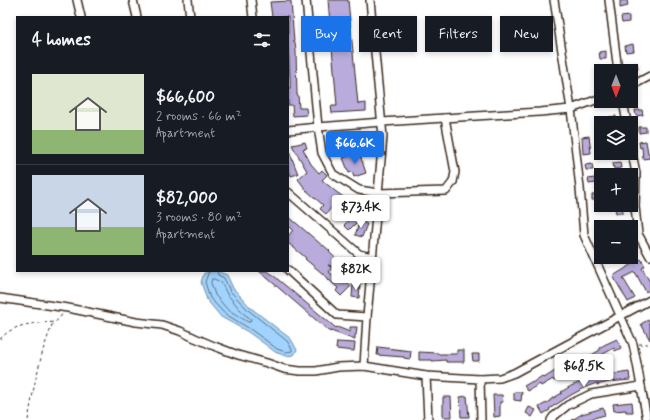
<!DOCTYPE html>
<meta charset="utf-8">
<style>
:root{--surface:#171b24;--page:#242831;--text:#f1f3f6;--muted:#9ea1a6;--line:#363941;--accent:#1a73e8}
body{margin:0;font-family:Mynerve,sans-serif;background:var(--page);color:var(--text);height:100vh;display:flex;flex-direction:column;font-size:15px;white-space:nowrap}
*{box-sizing:border-box;margin:0}
p{font-size:13px;color:var(--muted)}
.icon{flex:none;width:22px;height:22px;fill:none;stroke:currentColor;stroke-width:2;stroke-linecap:round;stroke-linejoin:round}
.map{position:relative;flex:1;overflow:hidden}
.drawer{position:absolute;left:16px;top:16px;width:273px;height:256px;display:flex;flex-direction:column;background:var(--surface);border-radius:0px;box-shadow:0 2px 6px #0003}
.drawer>*{flex:none}
.banner{position:absolute;left:301px;top:16px;width:289px;height:36px;display:flex;gap:8px}
.needle{width:26px;rotate:180deg}
.controls{position:absolute;left:594px;top:64px;display:grid;gap:8px}
.controls a{display:grid;place-items:center;width:44px;height:44px;border-radius:0px;background:var(--surface);box-shadow:0 2px 6px #0003;font-size:20px}
.price{position:absolute;translate:-50% -34px;padding:0 9px;border-radius:4px;background:#fff;color:#222;font-size:13px;line-height:26px;filter:drop-shadow(0 1px 2px #0008)}
.price::after{content:'';position:absolute;left:50%;top:24px;width:12px;height:9px;margin-left:-6px;background:inherit;clip-path:polygon(0 0,100% 0,50% 100%)}
.price.current{background:var(--accent);color:#fff}
ul{padding:0;list-style:none}
li{display:flex;align-items:center;gap:12px;height:100px;padding:0 16px}
li+li{border-top:1px solid var(--line)}
li span{display:grid;place-items:center;flex:none;width:112px;height:80px;border-radius:0px;color:#555}
li>.icon{margin-inline-start:auto}
span .icon{width:48px;height:48px;fill:#fffc;stroke-width:1}
li b{font-size:17px}
h2{display:flex;justify-content:space-between;align-items:center;height:48px;padding:0 16px;font-size:17px}
.tag{padding:0 14px;border-radius:0px;background:var(--surface);box-shadow:0 2px 6px #0003;font-size:14px;line-height:36px}
.tag.current{background:var(--accent);color:#fff}
.map>svg:first-child{display:block}
.water{fill:#a0d3fe;stroke:#788fa4}
.lines{fill:none;stroke-linecap:round;stroke-linejoin:round}
.shore{stroke:#636e78;stroke-width:1}
.building{fill:#b9acdd;stroke:#3b2a1e}
.minor-casing{stroke:#3b2a1e;stroke-width:10}
.path{stroke:#3b2a1e;stroke-width:1;stroke-dasharray:3 3;stroke-linecap:butt}
.minor{stroke:#fff;stroke-width:7}
</style>
<div class="map">
<svg width="650" height="420" viewBox="0 0 650 420">
<rect width="100%" height="100%" fill="#fff"/>
<filter id="ink" filterUnits="userSpaceOnUse"><feTurbulence type="fractalNoise" baseFrequency=".025" numOctaves="2"/><feDisplacementMap in="SourceGraphic" scale="8" xChannelSelector="R" yChannelSelector="G"/><feConvolveMatrix kernelMatrix="1 2 1 2 8 2 1 2 1" color-interpolation-filters="sRGB"/></filter>
<g filter="url(#ink)">
<path class="water" d="M217,271L227,275L233,288L251,308L291,339L297,350L294,355L286,356L275,352L266,345L248,332L221,317L207,300L201,282L204,273Z"/>
<g class="lines">
<g class="shore">
<path d="M209,271L205,282L210,298L224,313L250,329L268,342L277,349L286,352L292,351V349L287,341L248,310L230,291L224,278L218,275L217,271"/>
<path d="M212,279H214L221,282L227,294L244,314L251,319L250,322H248L227,309L215,295L211,283Z"/>
</g>
</g>
<g class="building">
<path d="M328,0H348L358,104L366,103V111L332,113L331,106H337Z"/>
<path d="M627,0L628,6L620,8V1Z"/>
<path d="M291,1L294,42H295L296,51L297,95H298L299,108H306L307,115L293,116L292,105H288V88H290V80L288,44V17H272L270,2Z"/>
<path d="M629,16V22L622,23L621,17Z"/>
<path d="M633,44L634,51L626,52L625,46Z"/>
<path d="M606,51V59H600L599,52Z"/>
<path d="M637,63L638,69L631,70L630,64Z"/>
<path d="M635,110H642L643,115L636,116Z"/>
<path d="M616,116V122H609V117Z"/>
<path d="M639,127H646V132L639,133Z"/>
<path d="M349,135V142L330,143V136Z"/>
<path d="M589,136L591,153L583,154L582,137Z"/>
<path d="M646,141L648,153H649L650,158L643,159L642,147L640,148L639,142Z"/>
<path d="M305,142L307,148L303,149L311,164L319,173L322,170L327,175L322,180L335,191L357,207L358,201H365L363,216L349,230L344,225L348,221L339,215L345,206L338,200L326,214L320,209L323,205L306,190L298,179L307,171L292,145L297,144Z"/>
<path d="M288,148L298,174L291,176L288,167Z"/>
<path d="M359,152L366,173L354,177L352,172L349,173L343,158Z"/>
<path d="M620,162L621,168L614,169L613,163Z"/>
<path d="M592,164L593,170H586L585,165Z"/>
<path d="M595,178L596,183L589,184L588,179Z"/>
<path d="M599,194L600,200H592V195Z"/>
<path d="M622,207L623,213H616L615,208Z"/>
<path d="M288,216L323,246V245L330,251L329,252L342,264L343,262L353,267L356,261L362,264L357,277L335,266L333,267L328,265L332,268L329,272L343,283L345,281L351,286L341,296L336,291L338,288L328,279V278L305,259L306,258L288,243V236L293,230L288,225Z"/>
<path d="M360,221L367,224L362,237L355,235Z"/>
<path d="M619,221L620,227H612V222Z"/>
<path d="M641,259L645,266L642,268L650,282V289L646,292L635,272L623,278L635,298L628,302L613,276Z"/>
<path d="M259,271H268L336,328L337,327L350,332V327H357L356,335H355V340L331,331L330,332Z"/>
<path d="M353,284H360L359,298L352,297Z"/>
<path d="M648,320L650,324V340L641,324Z"/>
<path d="M617,339L621,348L615,351L614,348L591,361L588,357L600,350L599,348L604,345Z"/>
<path d="M337,342L355,343L354,351L336,349Z"/>
<path d="M378,347L411,351L410,359L404,358V357L377,355Z"/>
<path d="M457,350H464V362H446V360L432,361V360H419V352L438,353V354H457Z"/>
<path d="M472,354H479V361H473Z"/>
<path d="M579,359L584,366L578,370L577,368L566,375L565,374L554,381L553,379L541,386L540,384L528,391L524,386L531,382L532,383L542,376L544,378L555,371L556,372L567,365L568,367Z"/>
<path d="M629,372L630,380L609,382L597,385V383L586,387L571,395L549,409L550,410L543,414L539,407L550,401V400L562,393L561,392L571,386L591,378V379L602,376Z"/>
<path d="M514,392H522L521,401L514,400Z"/>
<path d="M493,395H502L503,402H500V416L494,417Z"/>
<path d="M467,396L469,417H461L460,397Z"/>
<path d="M443,397H451L452,417H443Z"/>
<path d="M632,402L633,412H626V410L614,411L613,404Z"/>
<path d="M529,407L536,410L532,417L526,413Z"/>
<path d="M603,408L605,415L586,420H572L582,414Z"/>
</g>
<g class="lines">
<g class="minor-casing">
<g id="minor">
<path d="M77,0L81,17"/>
<path d="M133,0L137,17"/>
<path d="M188,0L190,17"/>
<path d="M251,0L253,17"/>
<path d="M306,0L318,127L322,153L333,174L359,190L378,193L446,191L453,182L455,172L445,118"/>
<path d="M554,0L571,109L580,188L584,235L633,344L637,364L647,420"/>
<path d="M609,0L618,71"/>
<path d="M631,86L650,76"/>
<path d="M623,101L627,123"/>
<path d="M288,130L318,127L382,122L540,112L571,109L601,98"/>
<path d="M631,148L636,173L635,207L638,234L650,256"/>
<path d="M288,192L359,254L372,257"/>
<path d="M288,270L337,315L367,317"/>
<path d="M0,298L68,308L136,322L162,325L180,331L195,338L214,346L238,355L267,363L284,369L300,371H316L338,367L364,366L426,376L480,379L500,378L514,373L650,300"/>
<path d="M364,366L367,317L383,137L370,0"/>
<path d="M426,376L428,420"/>
<path d="M480,379L481,420"/>
<path d="M551,420L553,417L568,405L591,394L641,386"/>
</g>
</g>
<g class="path">
<path d="M0,339C12,327 21,325 38,323C43,322 49,323 54,322C58,321 61,316 63,313"/>
<path d="M639,344H650"/>
<path d="M28,420L35,382L43,350L53,322"/>
</g>
<use href="#minor" class="minor"/>
</g>
</g>
</svg>
<div class="controls">
<a><svg class="needle" viewBox="-14 -14 28 28"><path d="M0-13l5 13h-10z" fill="#e53935"/><path d="M0 13l5-13h-10z" fill="#9ea1a6"/></svg></a>
<a><svg class="icon" aria-label="layers" viewBox="0 0 24 24"><path d="M12 4l9 5-9 5-9-5zM3 14l9 5 9-5"/></svg></a>
<a>+</a>
<a>−</a>
</div>
<b class="price current" style="left:355px;top:165px">$66.6K</b>
<b class="price" style="left:361px;top:229px">$73.4K</b>
<b class="price" style="left:356px;top:291px">$82K</b>
<b class="price" style="left:584px;top:388px">$68.5K</b>
<div class="banner">
<a class="tag current">Buy</a>
<a class="tag">Rent</a>
<a class="tag">Filters</a>
<a class="tag">New</a>
</div>
<section class="drawer">
<h2>4 homes<svg class="icon" aria-label="filters" viewBox="0 0 24 24"><path d="M4 7h16M4 17h16"/><circle cx="9" cy="7" r="2"/><circle cx="15" cy="17" r="2"/></svg></h2>
<ul>
<li><span style="background:linear-gradient(#dfe7d0 70%,#8fb573 0)"><svg class="icon" aria-label="home" viewBox="0 0 24 24"><path d="M3 11l9-7 9 7M6 9v11h12V9"/></svg></span><div><b>$66,600</b><p>2 rooms · 66 m²</p><p>Apartment</p></div></li>
<li><span style="background:linear-gradient(#c9d6e8 65%,#8fb573 0)"><svg class="icon" aria-label="home" viewBox="0 0 24 24"><path d="M3 11l9-7 9 7M6 9v11h12V9"/></svg></span><div><b>$82,000</b><p>3 rooms · 80 m²</p><p>Apartment</p></div></li>
</ul>
</section>
</div>
